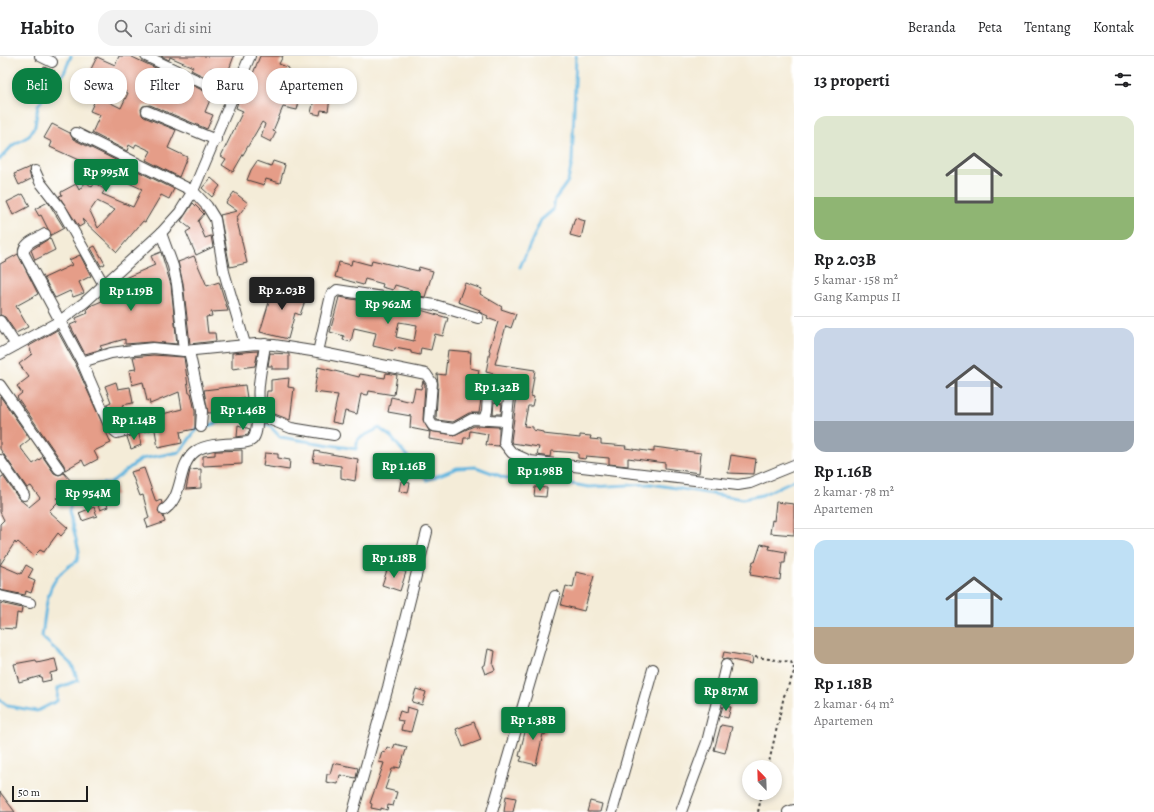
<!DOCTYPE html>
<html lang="id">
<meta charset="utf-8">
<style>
:root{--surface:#fff;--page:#f2f2f2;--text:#202124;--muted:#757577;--line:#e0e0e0;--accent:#0b8043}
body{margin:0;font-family:Alegreya,serif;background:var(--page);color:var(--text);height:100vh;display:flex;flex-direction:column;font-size:15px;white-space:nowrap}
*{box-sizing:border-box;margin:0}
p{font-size:13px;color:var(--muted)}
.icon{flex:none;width:22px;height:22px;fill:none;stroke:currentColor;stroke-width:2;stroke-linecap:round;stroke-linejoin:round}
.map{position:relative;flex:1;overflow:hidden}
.sheet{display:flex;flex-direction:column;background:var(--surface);width:360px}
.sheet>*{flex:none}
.hud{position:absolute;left:12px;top:12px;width:380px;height:36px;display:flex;gap:8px}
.needle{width:26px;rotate:337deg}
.tools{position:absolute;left:742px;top:704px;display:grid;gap:8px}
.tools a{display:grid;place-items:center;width:40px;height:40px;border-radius:50%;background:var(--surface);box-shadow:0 2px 6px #0003;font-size:20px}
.scale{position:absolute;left:12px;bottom:10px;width:76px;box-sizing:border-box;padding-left:4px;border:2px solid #1c1c1c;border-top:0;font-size:11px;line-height:14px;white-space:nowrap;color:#1c1c1c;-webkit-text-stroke:3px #fff;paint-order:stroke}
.price{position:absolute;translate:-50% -34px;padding:0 9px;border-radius:4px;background:var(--accent);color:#fff;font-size:13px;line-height:26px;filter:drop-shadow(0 1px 2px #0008)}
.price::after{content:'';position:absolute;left:50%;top:24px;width:12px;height:9px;margin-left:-6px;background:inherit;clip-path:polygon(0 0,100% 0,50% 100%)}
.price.current{background:#222;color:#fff}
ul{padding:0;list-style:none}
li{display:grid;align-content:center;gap:8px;height:212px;padding:0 20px}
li+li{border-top:1px solid var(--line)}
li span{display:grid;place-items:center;height:124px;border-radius:12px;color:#555}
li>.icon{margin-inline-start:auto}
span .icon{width:72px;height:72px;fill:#fffc;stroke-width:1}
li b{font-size:17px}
h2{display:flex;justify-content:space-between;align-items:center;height:48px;padding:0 20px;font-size:17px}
.tag{padding:0 14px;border-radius:16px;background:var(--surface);box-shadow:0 2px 6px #0003;font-size:14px;line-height:36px}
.tag.current{background:var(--accent);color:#fff}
header{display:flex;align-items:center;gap:24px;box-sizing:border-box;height:56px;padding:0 20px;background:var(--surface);border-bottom:1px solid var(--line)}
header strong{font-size:19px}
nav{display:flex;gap:22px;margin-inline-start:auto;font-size:14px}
.search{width:280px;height:36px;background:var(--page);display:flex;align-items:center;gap:10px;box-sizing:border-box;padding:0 14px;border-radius:16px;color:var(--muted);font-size:15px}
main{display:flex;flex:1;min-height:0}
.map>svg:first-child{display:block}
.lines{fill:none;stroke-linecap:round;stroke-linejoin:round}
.stream{stroke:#64b6df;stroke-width:3}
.building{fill:#e59d88;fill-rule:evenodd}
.minor-casing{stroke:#3c3b38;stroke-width:12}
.path{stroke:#3c3b38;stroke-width:2;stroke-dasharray:3 3;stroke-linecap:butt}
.minor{stroke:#fff;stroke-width:10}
</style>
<header>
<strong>Habito</strong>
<div class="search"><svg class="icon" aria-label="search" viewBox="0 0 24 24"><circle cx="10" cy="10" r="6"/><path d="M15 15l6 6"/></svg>Cari di sini</div>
<nav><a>Beranda</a><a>Peta</a><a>Tentang</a><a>Kontak</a></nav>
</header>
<main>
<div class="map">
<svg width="794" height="756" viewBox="0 0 794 756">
<rect width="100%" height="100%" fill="#fff"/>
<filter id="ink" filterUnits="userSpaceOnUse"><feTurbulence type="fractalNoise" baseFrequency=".025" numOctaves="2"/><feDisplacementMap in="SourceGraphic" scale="8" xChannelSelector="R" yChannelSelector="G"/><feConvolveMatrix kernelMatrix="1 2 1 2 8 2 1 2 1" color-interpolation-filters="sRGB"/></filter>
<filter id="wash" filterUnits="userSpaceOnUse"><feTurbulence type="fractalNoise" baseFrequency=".012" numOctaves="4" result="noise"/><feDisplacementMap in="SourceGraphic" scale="16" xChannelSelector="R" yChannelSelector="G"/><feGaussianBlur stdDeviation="0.9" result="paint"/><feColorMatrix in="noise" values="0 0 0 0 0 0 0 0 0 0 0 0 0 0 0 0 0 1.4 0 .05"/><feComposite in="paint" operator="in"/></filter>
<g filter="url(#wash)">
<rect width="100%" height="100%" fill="#f4ecd8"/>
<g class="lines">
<g class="stream">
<path d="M0,103L13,89L29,80L35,70L38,49L64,17L71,0"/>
<path d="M520,211L541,164L553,154L555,143L568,125L572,106L576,0"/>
<path d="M0,644L8,650L37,655L57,645L58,632L78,624L72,609L42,581C47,547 44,523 77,505L79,495L69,455L76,435L90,429L110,427L141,403L180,396L196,374L231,362L260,366L270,370L280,381L356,393L358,383L379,372L391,381L427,424L457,412L476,411L522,428L537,422L589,431L651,428L743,443L762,439L794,424"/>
</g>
</g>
<g id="blocks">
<g class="building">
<path d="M119,0H130L164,16L162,19L167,22L160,34L180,43L188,27L212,39L205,56L213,59L207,73L150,49L143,50L141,53L142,59L144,61L176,74L168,92L187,101L179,121L146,104L151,95L136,88L134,92L129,89L127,95L92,77L100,59L90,55L97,40L121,52L128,37L89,17L97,1L115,9Z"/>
<path d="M161,0H234L227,19L211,12L207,22L191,14L193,11L170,1L169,4Z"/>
<path d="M260,0H283L279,8L289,12L282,29L302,34L297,54L283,51L273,75L276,76L271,86L261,81L265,68L262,66L233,116L222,109L226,103L221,100L243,55L236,52L240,40L249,19L252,20Z"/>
<path d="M44,11L55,15L51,24L40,20Z"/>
<path d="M316,34L331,37L328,55L321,54L320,59L311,57Z"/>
<path d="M52,68L70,77L73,83L174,133L169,143L161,139L145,166L143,165L117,196L82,163L84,168L79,171L59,140L62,139L61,136L76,128L79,134L86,126L92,131L95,127L105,134L102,138L133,151L142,133L50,91L52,86L44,82ZM97,145L115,154L98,172L90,155Z"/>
<path d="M257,105L271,110L273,105L285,109L280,127L266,123L264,129L247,124L251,114Z"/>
<path d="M30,111L29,115L31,123L19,129L14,118Z"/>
<path d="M211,122L220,130L212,141L202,132Z"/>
<path d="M234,136L248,147L237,161L238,165H237L247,207L230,211L220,159L237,155L226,147Z"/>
<path d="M23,138L30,150L13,159L7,146Z"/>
<path d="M48,146L64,172L51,179L41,159L39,160L35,153Z"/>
<path d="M193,147L204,158L198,165L205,182L211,180L213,191L196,199L186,176L191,173L181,165Z"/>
<path d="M575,162L585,165L581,182L570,179Z"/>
<path d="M50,182L55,194L35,204L31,194Z"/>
<path d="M95,190L105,208L101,210L91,192Z"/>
<path d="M161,196L171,229L177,288L152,286L125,288V283L100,290L102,293L85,298L70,269L77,266L76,262L88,257L87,253L90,250L102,245L101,242L111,238L109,233L118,225L155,209L151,200Z"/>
<path d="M18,198L38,238L16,250L28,271L16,277L5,261L0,259V208Z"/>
<path d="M80,199L91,220L79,226L84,237L73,241L70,235L55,242L44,222L72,209L69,204Z"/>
<path d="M194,200L207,230L219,226L228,255L211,256L212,260L206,261L208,277H215L216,285L190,288L183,227L178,206Z"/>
<path d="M352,204L371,209L372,204L418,215L419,211L433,215L425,241L411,239L412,234L395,229L393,234L382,231L383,228L365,223L363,229L335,221L339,206L351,209Z"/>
<path d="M276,223L285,226L284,232L307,239L300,259L295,257L288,283L260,276Z"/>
<path d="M465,227L482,233L480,238L502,251L501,253L516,258L511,272L506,270L495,308L535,314L531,340L534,341L532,350H528L524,370L533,371V374L543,376V378L580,382V379L591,380L590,383L601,384V388L626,390L625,392L654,396V391L701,397L699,417L665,412V407L628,402V410L609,408V402L586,400L585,403L578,402V397L551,395L550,401L537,399L539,391L512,387L511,385L518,332L511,327L504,330L495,329L494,318L486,316L490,295L489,294L498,266L487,262L488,260L479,256L480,254L458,246Z"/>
<path d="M339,241L424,255L448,262L443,280L435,278L431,294L421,292L420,299L411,297V295L395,292L394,295L373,290L376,277L354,272L351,286L343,284L344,280L330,276ZM399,266L417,269L414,285L396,281Z"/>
<path d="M57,274L76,309L111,387L94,395L98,403L85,410L82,404L65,414L64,409L17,341L22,337L17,330L29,321L19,308L32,298L29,290Z"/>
<path d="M448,294L471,296L470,312L479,314L476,332H477L476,342L481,343L479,357H469L453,366L437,364L436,362L438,328L437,318L445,319Z"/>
<path d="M258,295L255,310L232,313V297Z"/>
<path d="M270,297L289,298V313H272V310H268Z"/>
<path d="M153,299L184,301L189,337H191L195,355V373L180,376L182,387L158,392L154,368L151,361L182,353L179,336L150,348L149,344L147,345L143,326L132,329L129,314L136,313L133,301Z"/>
<path d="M318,311L359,321L360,318L385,322L386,317L397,319L394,339L369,335L368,339L361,338L357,358L345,355L342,368L332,366L338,339L314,336Z"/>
<path d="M289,322L288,331L294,332L290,364L272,357L273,345L266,344L267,335H271V324Z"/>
<path d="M423,325L425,329L423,364L429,375L454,379L474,370L499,371V390L486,389L488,378L470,375L469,382H464L463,388L429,383L430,376L410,372L411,360L388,356L391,341L412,346L415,332L421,333Z"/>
<path d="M116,326L118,333L130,331L133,347L122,349L129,367L122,369L121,366L115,367L107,348L111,346L105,330Z"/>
<path d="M245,329L247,342L225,345L226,356L208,357L204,334Z"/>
<path d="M0,340L30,383L20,391L33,408L43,401L54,417L59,419L64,417L72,426L56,442L59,445L49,455L68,472L61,480L58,477L44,496L40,494L34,500L18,486L16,488L15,486L0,509V468L4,464L0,456V422L3,420L19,443L29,451L40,442L31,430L27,432L0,393Z"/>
<path d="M494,346L502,348L501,358H493Z"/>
<path d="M238,369L250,373L248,379L237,381Z"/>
<path d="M139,378L141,389L131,393L127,381Z"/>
<path d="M242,394V408L203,410V400L215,399V395H220Z"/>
<path d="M315,395L358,403L355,425L341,422V410L313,406Z"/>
<path d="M265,397L278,398V402L290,404L289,414L263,410Z"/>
<path d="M731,399L756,403L754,418L728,417Z"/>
<path d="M144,412L156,446L161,444L162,447L158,455L163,460L165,466L148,472L145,464L149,462L143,439L140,440L131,416Z"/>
<path d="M201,413V432L186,433L190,414Z"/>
<path d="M401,425L410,427L408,437L399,435Z"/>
<path d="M103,430L104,434L114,430L117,438L105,442L108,451L100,454L96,444L99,443L95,433Z"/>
<path d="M535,431L547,432L546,441L534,440Z"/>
<path d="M776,446L794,448V479L770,477L772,464L774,465Z"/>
<path d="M94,451L97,460L82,465L79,457Z"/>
<path d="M761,488L770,490L769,493L786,496L785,507H782L780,524L750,519L753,505L755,506Z"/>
<path d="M0,509L21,518L26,509L33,513L28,522L35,525L31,537L26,535L25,539L0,534Z"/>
<path d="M388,511L406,516L400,535L382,529Z"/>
<path d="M576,516L594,520L584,555L561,549L566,530L573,532Z"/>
<path d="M0,547L22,552L21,558L17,557L15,573L0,572Z"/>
<path d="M488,593L495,595L493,609L495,614L485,618L482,610L485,609Z"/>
<path d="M724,596L753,601L752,608L727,603L722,604Z"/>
<path d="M55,603L58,615L50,617L51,624L42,626L41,620L19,626L14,608L36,604L37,607Z"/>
<path d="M416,633L426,636L422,649L412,646Z"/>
<path d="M723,650L731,651L728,662L720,660Z"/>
<path d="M407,651L417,654L411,676L401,674L403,665L397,664L400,655L406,657Z"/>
<path d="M541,661L550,664L545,679L543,678L536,709L520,705L522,701L519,700L528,664L539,667Z"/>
<path d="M474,666L481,684L463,691L456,673Z"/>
<path d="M721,669L732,671L725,697L714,694Z"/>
<path d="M395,688L407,691L400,712L395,711V713H392L385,733L397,736L393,750L388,749L387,754L381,752V754L371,752L372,748L370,747L384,707L379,706L382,696L385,697L387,691L393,693Z"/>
<path d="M333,707L358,712L356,722L340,719L338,728L326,726L327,718H330Z"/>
<path d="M0,736L15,756H0Z"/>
<path d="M506,740L516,742L513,756H504Z"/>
<path d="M590,745L602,748L600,756H587Z"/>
</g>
</g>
</g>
<g filter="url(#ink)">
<use href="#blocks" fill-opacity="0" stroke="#3c3b38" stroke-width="1"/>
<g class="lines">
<g class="minor-casing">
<g id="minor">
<path d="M40,0L52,6"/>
<path d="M146,0L234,42"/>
<path d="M147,55L216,84"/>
<path d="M76,77L193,135L207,150L215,163L224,216L245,288"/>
<path d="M35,115L40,126L61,153L104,229"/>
<path d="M161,177L173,210L177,228L184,295"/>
<path d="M45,178C37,183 22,187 24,198L82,306L110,371L117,377L148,369"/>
<path d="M0,265L16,289"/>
<path d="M189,295L202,355L201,371"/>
<path d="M318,296L331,239L337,234L435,249L478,262"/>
<path d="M0,298L60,265L85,246L161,177L180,156L193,135L250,0"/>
<path d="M82,306L111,297L133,294L153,292L184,295L256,288L274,289L318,296L426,318L432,327L429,364L433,370L454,373L472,363L505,365"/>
<path d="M0,329L59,413"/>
<path d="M510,333L504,387L512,397L530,405L738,429L750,427L794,409"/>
<path d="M264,361C252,343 263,309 265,288"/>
<path d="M484,363L487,355L489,325"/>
<path d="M0,404L24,439"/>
<path d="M164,454C185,440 176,409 196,395C212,384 246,390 252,384C257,379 257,370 257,363L264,361L291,372L334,379"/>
<path d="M0,540L30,547"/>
<path d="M353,756L388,631L427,476"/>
<path d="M492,756L555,540"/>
<path d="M612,756L653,613"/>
<path d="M681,756L707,686L726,609"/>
<path d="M788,756L794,754"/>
</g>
</g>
<g class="path">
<path d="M755,601L791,606L794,613"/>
<path d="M768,711L784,640L794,616"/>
<path d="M758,756L762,737"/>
</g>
<use href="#minor" class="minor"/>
</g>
</g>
</svg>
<div class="tools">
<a><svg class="needle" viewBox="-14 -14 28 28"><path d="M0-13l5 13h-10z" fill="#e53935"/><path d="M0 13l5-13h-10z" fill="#757577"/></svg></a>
</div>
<div class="scale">50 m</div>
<b class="price" style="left:106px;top:137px">Rp 995M</b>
<b class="price current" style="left:282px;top:255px">Rp 2.03B</b>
<b class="price" style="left:131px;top:256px">Rp 1.19B</b>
<b class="price" style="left:388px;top:269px">Rp 962M</b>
<b class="price" style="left:497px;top:352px">Rp 1.32B</b>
<b class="price" style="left:243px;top:375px">Rp 1.46B</b>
<b class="price" style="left:134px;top:385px">Rp 1.14B</b>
<b class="price" style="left:404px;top:431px">Rp 1.16B</b>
<b class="price" style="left:540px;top:436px">Rp 1.98B</b>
<b class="price" style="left:88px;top:458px">Rp 954M</b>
<b class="price" style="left:394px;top:523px">Rp 1.18B</b>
<b class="price" style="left:726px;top:656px">Rp 817M</b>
<b class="price" style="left:533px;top:685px">Rp 1.38B</b>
<div class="hud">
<a class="tag current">Beli</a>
<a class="tag">Sewa</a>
<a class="tag">Filter</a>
<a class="tag">Baru</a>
<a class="tag">Apartemen</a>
</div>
</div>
<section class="sheet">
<h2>13 properti<svg class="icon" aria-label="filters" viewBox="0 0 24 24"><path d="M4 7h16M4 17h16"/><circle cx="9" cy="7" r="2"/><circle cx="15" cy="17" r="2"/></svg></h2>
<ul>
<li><span style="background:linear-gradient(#dfe7d0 65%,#8fb573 0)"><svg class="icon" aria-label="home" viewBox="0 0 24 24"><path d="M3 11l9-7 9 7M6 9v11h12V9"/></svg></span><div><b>Rp 2.03B</b><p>5 kamar · 158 m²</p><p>Gang Kampus II</p></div></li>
<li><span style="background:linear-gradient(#c9d6e8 75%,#9aa5b1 0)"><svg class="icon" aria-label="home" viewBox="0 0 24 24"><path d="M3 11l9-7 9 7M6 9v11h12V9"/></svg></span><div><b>Rp 1.16B</b><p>2 kamar · 78 m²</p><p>Apartemen</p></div></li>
<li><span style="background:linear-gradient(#bfe0f5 70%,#b9a48a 0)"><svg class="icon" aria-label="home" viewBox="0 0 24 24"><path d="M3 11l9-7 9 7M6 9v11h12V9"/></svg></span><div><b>Rp 1.18B</b><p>2 kamar · 64 m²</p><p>Apartemen</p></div></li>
</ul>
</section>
</main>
